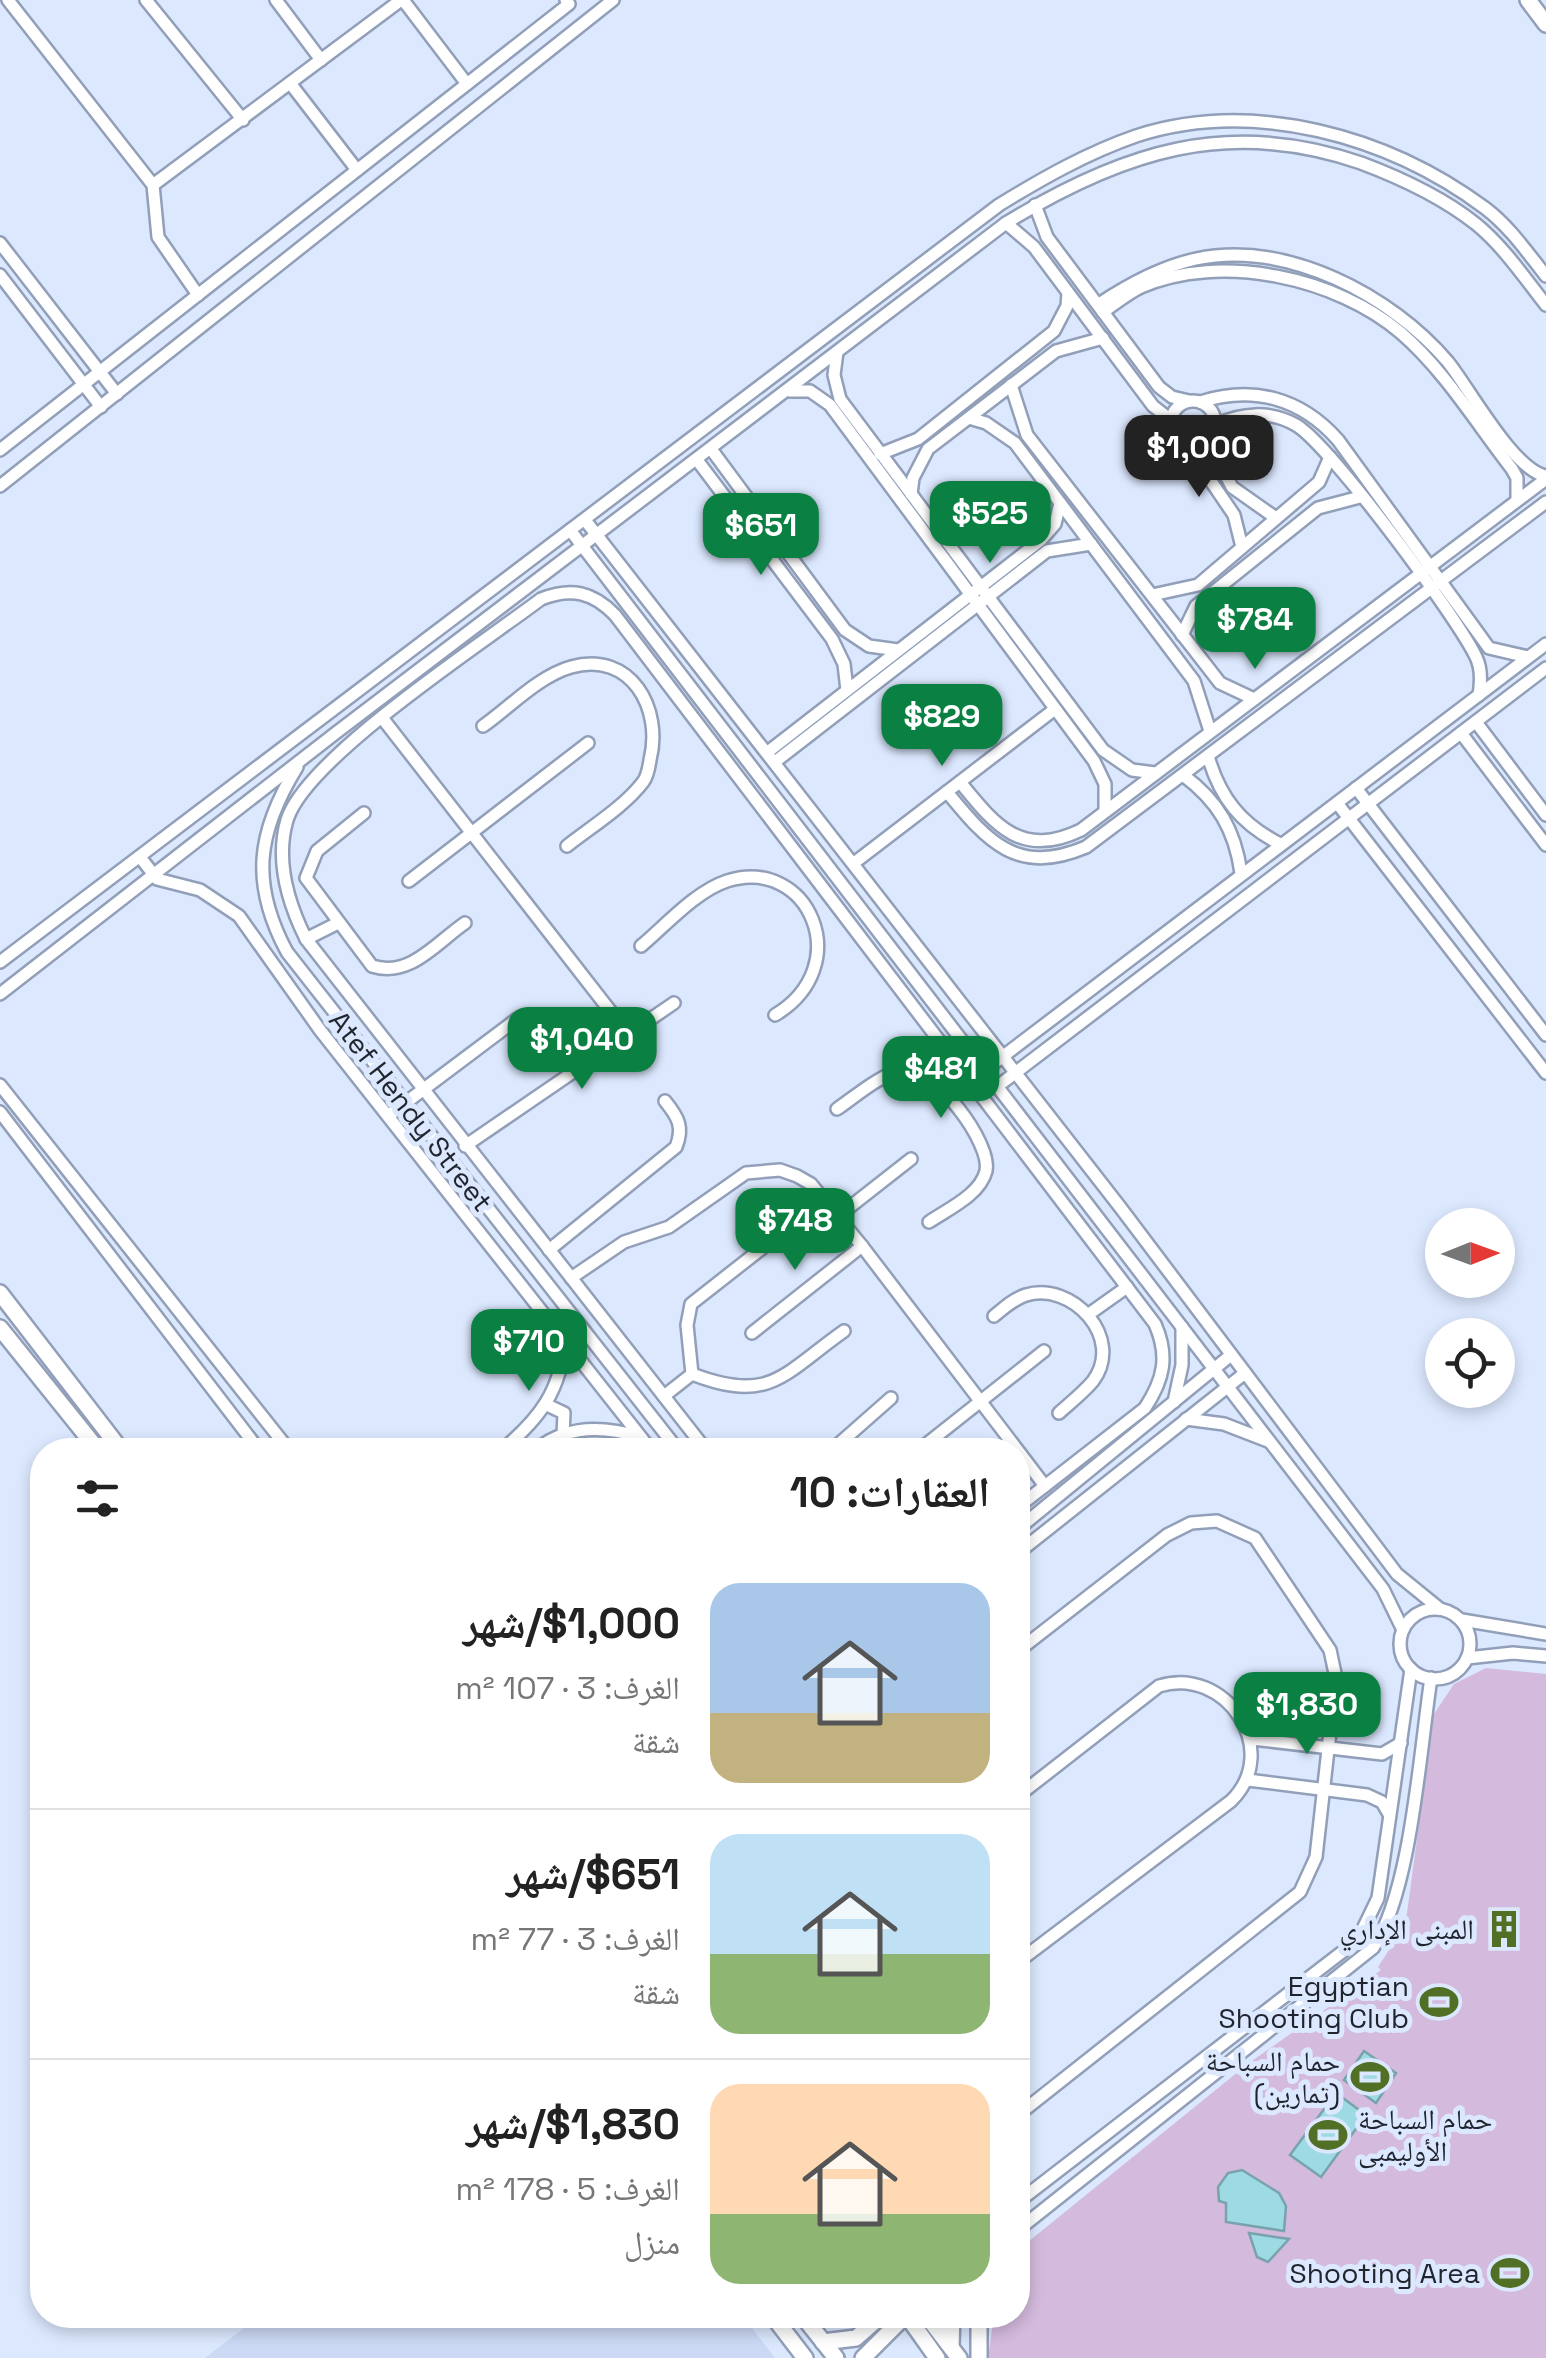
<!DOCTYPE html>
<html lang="ar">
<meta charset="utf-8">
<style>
:root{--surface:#fff;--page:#f2f2f2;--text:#222;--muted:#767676;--line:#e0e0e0;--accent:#0b8043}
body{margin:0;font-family:"Space Grotesk","Noto Naskh Arabic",sans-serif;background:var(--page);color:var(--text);direction:rtl;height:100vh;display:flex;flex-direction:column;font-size:38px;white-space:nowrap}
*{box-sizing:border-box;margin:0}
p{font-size:32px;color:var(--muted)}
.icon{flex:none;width:55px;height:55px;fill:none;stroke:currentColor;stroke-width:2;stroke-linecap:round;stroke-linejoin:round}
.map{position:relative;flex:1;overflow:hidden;direction:ltr}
.panel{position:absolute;left:30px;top:1438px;width:1000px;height:890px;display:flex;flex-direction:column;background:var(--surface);border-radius:40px;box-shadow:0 5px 15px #0003;direction:rtl}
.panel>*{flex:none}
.needle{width:65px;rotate:89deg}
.fabs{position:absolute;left:1425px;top:1208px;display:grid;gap:20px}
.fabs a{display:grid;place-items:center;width:90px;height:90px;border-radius:50%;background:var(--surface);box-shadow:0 5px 15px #0003;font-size:50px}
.price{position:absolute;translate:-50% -85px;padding:0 22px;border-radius:20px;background:var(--accent);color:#fff;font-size:32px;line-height:65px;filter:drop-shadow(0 2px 5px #0008)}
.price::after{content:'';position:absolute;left:50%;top:60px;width:30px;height:22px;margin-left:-15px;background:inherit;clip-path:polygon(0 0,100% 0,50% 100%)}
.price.selected{background:#222;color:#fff}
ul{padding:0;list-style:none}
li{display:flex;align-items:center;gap:30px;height:250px;padding:0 40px}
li+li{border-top:2px solid var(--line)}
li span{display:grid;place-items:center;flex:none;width:280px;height:200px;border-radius:30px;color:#555}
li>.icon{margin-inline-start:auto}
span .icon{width:120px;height:120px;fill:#fffc;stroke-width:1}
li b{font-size:42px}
h2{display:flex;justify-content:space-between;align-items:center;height:120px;padding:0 40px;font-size:42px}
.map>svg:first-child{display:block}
.built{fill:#ccd9f4}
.green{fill:#d4badd}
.water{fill:#9edae4;stroke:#78a3ad;stroke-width:2.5}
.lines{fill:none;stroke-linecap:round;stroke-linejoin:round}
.street-casing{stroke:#929fb9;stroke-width:16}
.secondary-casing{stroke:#929fb9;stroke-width:20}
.street{stroke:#fff;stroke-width:11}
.secondary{stroke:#fff;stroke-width:15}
.labels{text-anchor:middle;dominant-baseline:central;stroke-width:10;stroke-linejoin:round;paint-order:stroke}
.street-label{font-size:28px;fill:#1f242e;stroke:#dce8fe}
.poi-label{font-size:28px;fill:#1f242e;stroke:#dce8fe;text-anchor:end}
</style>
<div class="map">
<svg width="1546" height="2358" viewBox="0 0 1546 2358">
<rect width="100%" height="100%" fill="#dce8fe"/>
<path class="built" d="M261,2315H742L775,2358H205Z"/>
<path class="green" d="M1486,1668L1546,1674V2358H988L994,2315H1018V2250L1249,2063L1381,1970L1378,1967L1402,1930L1407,1913L1434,1714L1454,1684Z"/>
<g class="water">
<path d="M1364,2051L1396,2073L1376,2103L1344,2080Z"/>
<path d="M1336,2093L1366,2115L1321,2177L1290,2155Z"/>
<path d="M1242,2170L1279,2193L1286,2206L1284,2231L1226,2222V2203L1219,2201L1218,2187L1228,2173Z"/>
<path d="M1249,2233L1289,2239L1268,2262L1257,2257Z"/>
</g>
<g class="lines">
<g class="street-casing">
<g id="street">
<path d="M8,0L153,185L158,237L198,295"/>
<path d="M146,0L243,120"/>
<path d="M276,0L321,60"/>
<path d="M403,0L467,84"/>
<path d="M290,83L357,170"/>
<path d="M153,185L401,0"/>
<path d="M1035,205L1047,237L1159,387L1172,397L1189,401"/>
<path d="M1006,223L1034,247L1153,406L1171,420"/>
<path d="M0,243L117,394"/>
<path d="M0,275L101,407"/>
<path d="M1099,304C1129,284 1160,267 1196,259C1287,240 1391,295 1448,362C1469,388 1514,471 1546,476"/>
<path d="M1103,312C1115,304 1128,293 1141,287C1221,252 1337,278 1401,333C1444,370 1477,424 1512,469L1517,478V500"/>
<path d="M837,352L834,375L840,399L1103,750L1132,770L1155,773"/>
<path d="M1011,385L1027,435L1220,683L1254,699"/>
<path d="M790,391H810L830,405L1094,761L1105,784V810"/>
<circle cx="1193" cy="423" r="22"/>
<path d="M1200,402C1253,385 1301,398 1338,440L1489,648L1528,657"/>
<path d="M969,418L986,423L1015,443L1194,681L1210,731"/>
<path d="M1215,425C1241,413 1270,410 1296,425C1330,445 1457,617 1476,657C1482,669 1481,683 1479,695"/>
<path d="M1207,439L1232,487L1276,518"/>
<path d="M1185,443L1234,515L1242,547"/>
<path d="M711,449L845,630L869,646L898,650"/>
<path d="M0,450L569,4L566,0"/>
<path d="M880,454L918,439L1054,331L1067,306L1068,293"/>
<path d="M697,460L832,639L844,664L847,690"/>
<path d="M0,486L613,0"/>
<path d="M911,494L913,478L928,449L1056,351L1103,338"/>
<path d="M585,520L1120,1207L1397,1574L1440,1609"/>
<path d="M570,530L1383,1589L1403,1630"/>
<path d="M1152,595L1198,585L1319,482L1330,457"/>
<path d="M1182,635L1196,606L1318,508L1360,497"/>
<path d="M383,719L611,1012L622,1040"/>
<path d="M1476,722L1546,815"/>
<path d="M483,726C510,707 539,676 571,667C631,650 663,709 650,760C649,767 647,777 643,782C625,806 591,827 567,846"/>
<path d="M1461,733L1546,845"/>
<path d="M769,751L1041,540L1055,524L1060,503"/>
<path d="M1208,756C1220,798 1241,824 1280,844"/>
<path d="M776,761L1047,551L1091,544"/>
<path d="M297,767C257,832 250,883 287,952L678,1450"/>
<path d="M1183,775C1218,801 1235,830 1241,873"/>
<path d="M960,782C995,825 1021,859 1081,830L1546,479"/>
<path d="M1356,788L1546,1035"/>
<path d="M947,792C988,842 1017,876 1086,847L1546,502"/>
<path d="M1337,803L1546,1073"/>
<path d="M364,813L317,851L306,878L372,966C410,978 436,943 465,923"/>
<path d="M140,857L157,879L200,890L239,916L320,1030L651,1450"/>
<path d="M854,863L1055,709"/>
<path d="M409,881L588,743"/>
<path d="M306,939L338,923"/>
<path d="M641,946C666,925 696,891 727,881C809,855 857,966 775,1015"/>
<path d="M0,962L999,205C1043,178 1087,153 1136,136C1254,98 1388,136 1485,208C1509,226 1527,252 1546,276"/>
<path d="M0,994L337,732L1006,223C1122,152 1228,117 1361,163C1401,178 1442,197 1476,224C1503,246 1524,277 1546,305"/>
<path d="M985,1070L1546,644"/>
<path d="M0,1085L289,1450"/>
<path d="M998,1086L1546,668"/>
<path d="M837,1109C856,1096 882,1073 904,1070C934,1066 992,1143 986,1171C980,1195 948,1209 929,1222"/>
<path d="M0,1112L259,1450"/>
<path d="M388,1116L517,1019"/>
<path d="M465,1146L674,1003"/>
<path d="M837,1217L911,1159"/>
<path d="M770,1242L691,1304L687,1325L692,1374C770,1404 782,1375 844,1331"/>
<path d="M549,1250L676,1147C684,1127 678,1117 665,1101"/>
<path d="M571,1278L624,1242L669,1227L746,1173L780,1170L797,1176L811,1184L862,1246L1045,1486"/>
<path d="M1089,1314L1127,1287"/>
<path d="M994,1316C1004,1308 1013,1299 1026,1295C1072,1281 1125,1338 1093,1381C1084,1392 1070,1403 1059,1413"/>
<path d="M752,1333L862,1246"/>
<path d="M664,1396L692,1374"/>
<path d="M1174,1402L1182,1365V1327"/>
<path d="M547,1405L564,1413L563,1435"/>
<path d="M1186,1419L1224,1424L1268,1441"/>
<path d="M502,1450C539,1419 562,1390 564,1340"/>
<path d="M536,1450C566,1425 604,1426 640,1437"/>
<path d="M706,1450L306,939C288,903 275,861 287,820C306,758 483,643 541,599C571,587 593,592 615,615L1155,1324C1169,1356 1164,1379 1145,1408L1018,1507"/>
<path d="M832,1450L891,1398"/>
<path d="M919,1450L1044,1351"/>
<path d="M1018,1529L1231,1355"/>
<path d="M1018,1553L1245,1373"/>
<circle cx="1435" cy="1644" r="35"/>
<path d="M1462,1620L1546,1634"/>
<path d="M1018,1651L1167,1535L1191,1523L1217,1521L1255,1538L1330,1650L1336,1678L1316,1857L1300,1892L1018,2115"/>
<path d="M1467,1658L1513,1653L1546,1656"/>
<path d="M1252,1739L1382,1754L1401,1743"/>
<path d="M1248,1780L1367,1795L1382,1802L1389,1814"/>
<path d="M1018,1796L1159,1686C1225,1665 1283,1750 1231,1801L1018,1962"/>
<path d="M1018,2202L1346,1949L1363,1929L1378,1898L1411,1669"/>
<path d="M1018,2230L1373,1948C1411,1892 1420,1750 1431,1678"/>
</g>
</g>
<g class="secondary-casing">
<g id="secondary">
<path d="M1528,0L1546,24"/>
<path d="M0,1293L121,1450"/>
<path d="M0,1328L98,1450"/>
<path d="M772,2315L805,2358"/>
<path d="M802,2315L836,2358"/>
<path d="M926,2315L959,2358"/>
<path d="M910,2320L937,2358"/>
<path d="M823,2342L856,2338L882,2315"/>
<path d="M951,2347L952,2315"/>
<path d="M863,2358L899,2322"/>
<path d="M979,2358V2315"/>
</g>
</g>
<use href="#street" class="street"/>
<use href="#secondary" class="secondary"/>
</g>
<defs>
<g id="building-bare" transform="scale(3)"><path d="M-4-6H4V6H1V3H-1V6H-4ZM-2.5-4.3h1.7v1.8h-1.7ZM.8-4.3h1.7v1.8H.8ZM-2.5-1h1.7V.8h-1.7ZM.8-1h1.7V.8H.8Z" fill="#527025" stroke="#dce8fe" stroke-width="2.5" paint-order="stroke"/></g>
<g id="stadium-bare" transform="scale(3)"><path d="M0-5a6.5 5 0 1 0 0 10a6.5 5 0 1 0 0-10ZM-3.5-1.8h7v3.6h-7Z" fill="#527025" stroke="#dce8fe" stroke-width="2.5" paint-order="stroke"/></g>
</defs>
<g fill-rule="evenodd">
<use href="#building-bare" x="1504" y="1929"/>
<use href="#stadium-bare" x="1439" y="2002"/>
<use href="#stadium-bare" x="1370" y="2077"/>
<use href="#stadium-bare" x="1328" y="2135"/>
<use href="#stadium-bare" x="1510" y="2273"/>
</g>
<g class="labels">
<g class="street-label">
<text transform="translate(411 1111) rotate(52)">Atef Hendy Street</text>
</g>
<g class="poi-label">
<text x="1474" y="1929">المبنى الإداري</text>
<text x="1409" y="1986">Egyptian<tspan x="1409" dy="32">Shooting Club</tspan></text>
<text x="1340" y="2061">حمام السباحة<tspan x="1340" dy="32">(تمارين)</tspan></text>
<text x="1358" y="2119" text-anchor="start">حمام السباحة<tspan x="1358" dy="32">الأوليمبى</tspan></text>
<text x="1480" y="2273">Shooting Area</text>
</g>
</g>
</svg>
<div class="fabs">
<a><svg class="needle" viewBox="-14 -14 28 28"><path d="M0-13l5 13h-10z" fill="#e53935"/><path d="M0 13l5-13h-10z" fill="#767676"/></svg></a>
<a><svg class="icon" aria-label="locate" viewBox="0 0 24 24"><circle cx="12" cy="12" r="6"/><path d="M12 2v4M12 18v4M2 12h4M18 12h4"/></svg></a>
</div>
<b class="price selected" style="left:1199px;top:500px">$1,000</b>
<b class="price" style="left:990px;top:566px">$525</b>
<b class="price" style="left:761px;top:578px">$651</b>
<b class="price" style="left:1255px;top:672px">$784</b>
<b class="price" style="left:942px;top:769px">$829</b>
<b class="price" style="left:582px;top:1092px">$1,040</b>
<b class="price" style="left:941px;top:1121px">$481</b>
<b class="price" style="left:795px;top:1273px">$748</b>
<b class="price" style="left:529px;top:1394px">$710</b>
<b class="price" style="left:1307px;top:1757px">$1,830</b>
<section class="panel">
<h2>العقارات: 10<svg class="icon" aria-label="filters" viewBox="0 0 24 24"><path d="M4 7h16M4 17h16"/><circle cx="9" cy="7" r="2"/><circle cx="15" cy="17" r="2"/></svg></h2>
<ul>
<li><span style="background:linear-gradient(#a9c7e8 65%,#c2b280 0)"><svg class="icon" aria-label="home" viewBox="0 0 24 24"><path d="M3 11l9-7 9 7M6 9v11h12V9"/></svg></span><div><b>$1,000/شهر</b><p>الغرف: 3 · 107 m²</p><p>شقة</p></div></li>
<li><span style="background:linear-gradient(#bfe0f5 60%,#8fb573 0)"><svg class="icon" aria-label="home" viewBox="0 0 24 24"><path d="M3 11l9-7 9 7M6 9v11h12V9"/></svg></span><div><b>$651/شهر</b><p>الغرف: 3 · 77 m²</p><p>شقة</p></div></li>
<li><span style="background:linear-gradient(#ffd9b3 65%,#8fb573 0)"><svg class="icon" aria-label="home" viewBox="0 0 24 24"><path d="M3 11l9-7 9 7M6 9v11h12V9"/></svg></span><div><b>$1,830/شهر</b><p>الغرف: 5 · 178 m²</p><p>منزل</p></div></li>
</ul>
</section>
</div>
